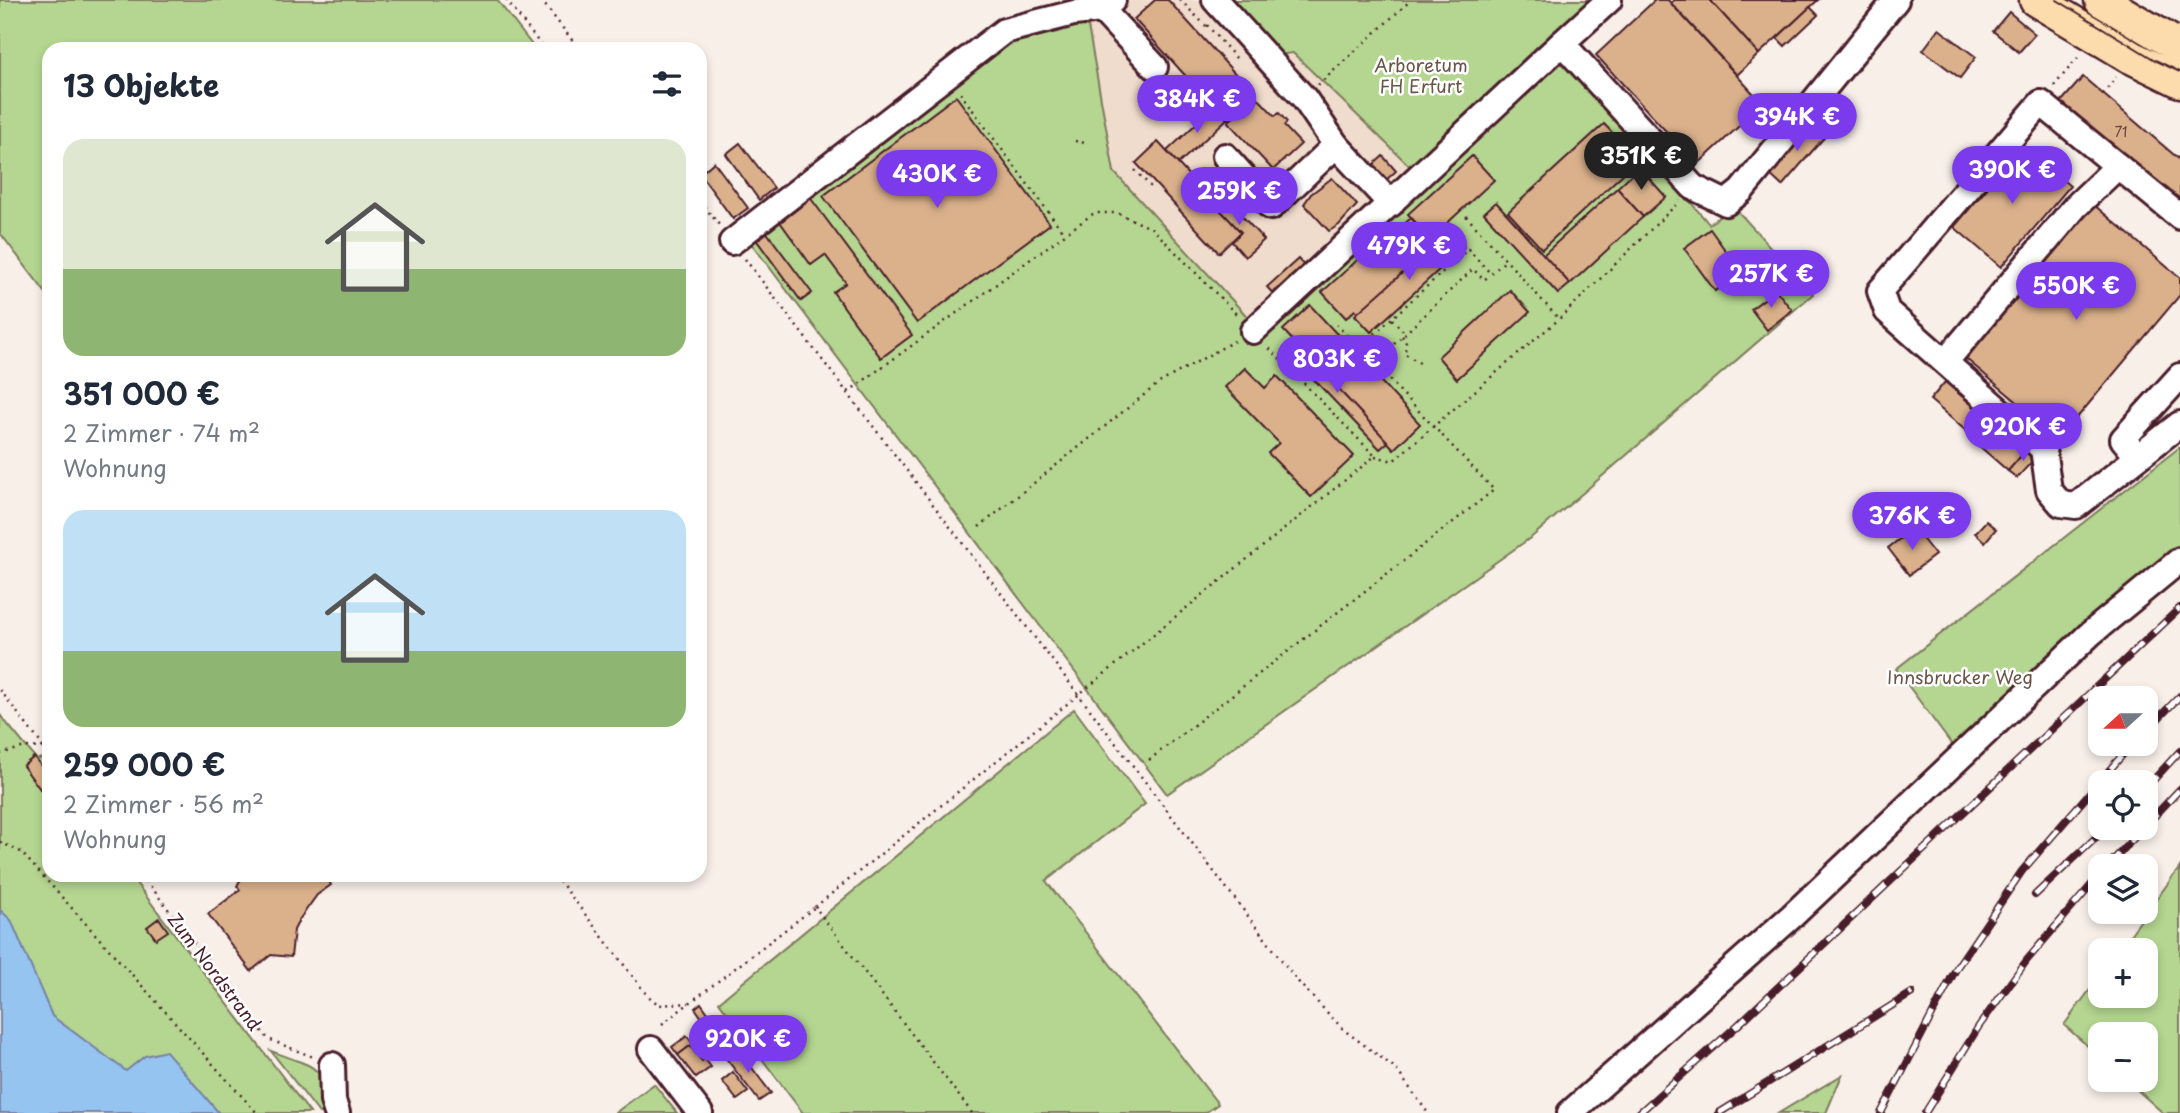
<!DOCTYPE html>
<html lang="de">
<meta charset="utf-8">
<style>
:root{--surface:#fff;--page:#f6f6f7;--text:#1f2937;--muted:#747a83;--accent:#7c3aed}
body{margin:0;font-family:"Playpen Sans",sans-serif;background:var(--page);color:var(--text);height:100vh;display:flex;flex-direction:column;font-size:26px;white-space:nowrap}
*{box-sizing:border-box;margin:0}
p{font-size:23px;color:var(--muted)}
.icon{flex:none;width:38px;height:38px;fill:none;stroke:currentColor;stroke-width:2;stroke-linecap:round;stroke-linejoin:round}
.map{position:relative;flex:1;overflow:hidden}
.details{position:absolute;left:42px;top:42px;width:665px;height:840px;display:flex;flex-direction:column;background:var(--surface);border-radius:21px;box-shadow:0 4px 10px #0003}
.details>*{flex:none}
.needle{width:46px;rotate:249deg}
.tools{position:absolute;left:2088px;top:686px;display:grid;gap:14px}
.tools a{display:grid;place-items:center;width:70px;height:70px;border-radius:14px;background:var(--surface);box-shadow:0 4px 10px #0003;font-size:35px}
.price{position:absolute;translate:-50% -60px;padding:0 16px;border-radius:24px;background:var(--accent);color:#fff;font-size:23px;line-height:46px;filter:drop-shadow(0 2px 4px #0008)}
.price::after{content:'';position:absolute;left:50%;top:42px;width:21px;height:16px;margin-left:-10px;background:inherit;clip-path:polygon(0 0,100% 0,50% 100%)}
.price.current{background:#222;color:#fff}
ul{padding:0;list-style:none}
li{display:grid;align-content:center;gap:14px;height:371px;padding:0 21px}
li span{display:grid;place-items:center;height:217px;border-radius:21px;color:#555}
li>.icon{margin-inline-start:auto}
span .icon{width:126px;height:126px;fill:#fffc;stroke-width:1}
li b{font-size:30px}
h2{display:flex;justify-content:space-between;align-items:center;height:84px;padding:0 21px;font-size:30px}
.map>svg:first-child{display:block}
.built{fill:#efdccc}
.green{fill:#b4d690;stroke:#7f7a5e;stroke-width:2}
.water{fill:#96c4f1;stroke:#7882a2;stroke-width:2}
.building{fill:#dbb18c;stroke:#4a1f2b;stroke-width:2}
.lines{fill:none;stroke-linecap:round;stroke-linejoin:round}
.minor-casing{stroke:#4a1f2b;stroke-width:30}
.major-casing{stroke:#4a1f2b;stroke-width:37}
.path{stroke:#4a1f2b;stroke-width:2.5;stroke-dasharray:2 5;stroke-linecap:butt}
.minor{stroke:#fff;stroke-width:24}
.major{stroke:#fcdcac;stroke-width:32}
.tram{stroke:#4a1f2b;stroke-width:2}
.rail-casing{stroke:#4a1f2b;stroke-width:8}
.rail{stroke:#fff;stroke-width:5;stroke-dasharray:16;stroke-linecap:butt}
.labels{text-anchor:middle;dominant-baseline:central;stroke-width:5;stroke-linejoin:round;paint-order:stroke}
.number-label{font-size:14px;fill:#6e4443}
.park-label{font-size:18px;fill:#6a5649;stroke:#fff}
.street-label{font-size:18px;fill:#4a1f2b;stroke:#fff}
</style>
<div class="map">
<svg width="2180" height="1113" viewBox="0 0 2180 1113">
<rect width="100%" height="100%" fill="#f8efe8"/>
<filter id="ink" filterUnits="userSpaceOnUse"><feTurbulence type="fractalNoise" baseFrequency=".0143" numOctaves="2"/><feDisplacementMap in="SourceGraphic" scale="14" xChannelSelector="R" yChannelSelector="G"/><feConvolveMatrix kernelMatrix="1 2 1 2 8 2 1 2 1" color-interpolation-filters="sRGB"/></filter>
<g filter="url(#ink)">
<path class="built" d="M1131,0H1230L1293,52L1420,176L1255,325L1114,172L1086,15L1120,8Z"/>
<g class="green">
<path d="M0,0H497L535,49H49V297L0,233Z"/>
<path d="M1230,0H1621L1578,38L1560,49L1709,224L1734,207L1813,294L1533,536L1167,794L748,239L1005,42L1086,15L1114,172L1255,325L1420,176L1293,53L1277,55Z"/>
<path d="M2180,447V545L2030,673L1952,745L1896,669Z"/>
<path d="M1074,709L1145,804L1046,881L1218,1104L1205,1113H803L719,1002Z"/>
<path d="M0,715L37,760L41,758L49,768V875H130L310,1113H0Z"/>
<path d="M2180,867V1113H2163L2126,1080H2146V1034H2100V1057L2064,1025L2100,976V996H2146V950H2119Z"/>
<path d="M271,1051C319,1070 320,1060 329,1113H319Z"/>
<path d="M1842,1075L1826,1113H1779Z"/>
<path d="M654,1084L677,1113H615Z"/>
</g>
<path class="water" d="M0,910L11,920L52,1016L126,1071L145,1056L166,1051L219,1113H0Z"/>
<g class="building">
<path d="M1155,0H1168L1240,79L1212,105L1134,19Z"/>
<path d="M1655,0H1668L1763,104L1697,165L1596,55Z"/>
<path d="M1674,0H1710L1759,54L1737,75L1671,3Z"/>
<path d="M1710,0H1818L1759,54Z"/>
<path d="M1810,7L1818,15L1785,46L1777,38Z"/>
<path d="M2009,12L2035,34L2019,52L1993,31Z"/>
<path d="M1939,29L1976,57L1960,78L1923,50Z"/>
<path d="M2083,77L2180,160V204L2061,102Z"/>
<path d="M1239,80L1255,97L1230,121L1213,104Z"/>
<path d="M956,96L1050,224L917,323L823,196Z"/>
<path d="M1256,96L1275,116L1279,113L1287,122L1284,126L1301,144L1273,170L1228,122Z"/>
<path d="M1215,106L1227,119L1178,164L1167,151Z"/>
<path d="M1813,120L1828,133L1782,186L1767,172Z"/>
<path d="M1604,124L1638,160L1542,249L1508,212Z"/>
<path d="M1158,142L1241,232L1219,253L1136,163Z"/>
<path d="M740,143L774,188L759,200L726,154Z"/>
<path d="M2023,146L2070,186L2001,267L1954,227Z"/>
<path d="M1383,156L1396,171L1385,181L1372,166Z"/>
<path d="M1472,156L1494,180L1430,239L1408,214Z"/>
<path d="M714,162L748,208L733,219L700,174Z"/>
<path d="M1639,167L1666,197L1643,217L1617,188Z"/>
<path d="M1332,178L1357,205L1339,225L1329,231L1304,204L1311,194Z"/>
<path d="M1617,188L1643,217L1570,284L1543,255Z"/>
<path d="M1221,193L1264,240L1245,257L1232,242L1241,232L1212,201Z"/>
<path d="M809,196L912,335L881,358L833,292L846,283L825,255L811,265L778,219Z"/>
<path d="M1496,202L1570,284L1558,294L1484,213Z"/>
<path d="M2094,205L2180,278V295L2060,438L1965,358Z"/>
<path d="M1411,218L1430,239L1438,232L1443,237L1358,314L1355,310L1346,318L1322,292L1394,227L1398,230Z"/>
<path d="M1710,229L1741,272L1715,291L1684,248Z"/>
<path d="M765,230L812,293L801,301L755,238Z"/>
<path d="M1450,231L1464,247L1371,332L1355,315Z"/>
<path d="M1298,259L1307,269L1276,297L1267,287Z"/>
<path d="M1510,290L1530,312L1457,379L1438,357Z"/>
<path d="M1776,290L1792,310L1767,330L1751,309Z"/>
<path d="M1310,305L1420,424L1394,449L1283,330Z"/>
<path d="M1294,342L1388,442L1380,449L1286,350Z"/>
<path d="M1245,368L1265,388L1277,376L1354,456L1311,497L1268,453L1279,443L1225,387Z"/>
<path d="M1945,382L1988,418L1972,436L1930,400Z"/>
<path d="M1990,416L2028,448L2008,471L1970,438Z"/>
<path d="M2028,448L2037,456L2017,478L2008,471Z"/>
<path d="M1986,521L1996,529L1985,542L1975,533Z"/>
<path d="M1914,528L1935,555L1909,575L1888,548Z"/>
<path d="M34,757L49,776V782L40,789L23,766Z"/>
<path d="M243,875H326L331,885L317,895L299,920L294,930L291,957L271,955L251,971L208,914L240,890L237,886Z"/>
<path d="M159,918L168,931L156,939L147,927Z"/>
<path d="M701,1003L711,1017L705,1022L695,1008Z"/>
<path d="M719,1024L737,1048L733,1051L715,1027Z"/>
<path d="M687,1036L693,1044L678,1055L672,1047Z"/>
<path d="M690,1046L702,1061L705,1059L711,1067L696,1078L678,1055Z"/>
<path d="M737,1048L771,1093L759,1101L725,1057Z"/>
<path d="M733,1072L748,1092L737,1100L722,1081Z"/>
</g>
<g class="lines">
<g class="minor-casing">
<g id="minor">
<path d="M1215,0L1304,98L1336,145"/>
<path d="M1609,0L1562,43L1693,187L1726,203L1741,191L1896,0"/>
<path d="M1102,10L1155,67"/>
<path d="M1225,156L1271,207L1336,145L1391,204"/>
<path d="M2180,217L2041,103L1880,291L1887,311L2043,449L2049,490L2061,504L2076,506L2180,424"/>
<path d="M732,242L1004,31L1074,13L1102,10L1113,0"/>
<path d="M1253,331L1562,43"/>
<path d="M1946,361L2075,207L2118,166"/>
<path d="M2137,456L2123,439L2180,376"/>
<path d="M651,1049L700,1113"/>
<path d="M332,1065L333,1101L337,1113"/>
<path d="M1570,1113L1792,916L2090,634L2180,560"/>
</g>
</g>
<g class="major-casing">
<g id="major">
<path d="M2036,0L2131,57L2180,81"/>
<path d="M2101,0L2180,47"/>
</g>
</g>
<g class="path">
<path d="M506,0L544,49"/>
<path d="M541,0L579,49"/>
<path d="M1180,0L1206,26"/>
<path d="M1207,25L1235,57L1240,59"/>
<path d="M1318,85L1411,0"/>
<path d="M2054,86L2081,54"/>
<path d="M960,93L1064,233"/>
<path d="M2103,94L2116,77"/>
<path d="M1075,141L1085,143"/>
<path d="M1135,170L1150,186L1154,182"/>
<path d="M700,201L720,226"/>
<path d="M1466,216L1559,319"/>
<path d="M745,259L1300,984L1344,1030L1395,1068L1428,1113"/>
<path d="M1392,319L1405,333"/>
<path d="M1402,336L1406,340L1405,354L1423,365"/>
<path d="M1394,344L1473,269L1484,280L1490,275"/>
<path d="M1359,348L1468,249L1491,274L1506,260"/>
<path d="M848,392L1094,213H1117L1153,229L1239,317"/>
<path d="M1375,456L1393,461L1559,319L1680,201"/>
<path d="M979,527L1159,383L1236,340"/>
<path d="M0,690L49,754"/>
<path d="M0,754L25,747L44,748"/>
<path d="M1149,760L1494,490L1337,325"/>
<path d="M0,842L21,852L257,1113"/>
<path d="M142,875L268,1039L313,1057"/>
<path d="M555,875L647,995L659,1005L689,1003"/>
<path d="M662,1024L815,907"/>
<path d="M972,1113L815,907L1375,456L1268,347"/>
</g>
<use href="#minor" class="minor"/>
<use href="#major" class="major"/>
<path class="tram" d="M2057,0L2155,60L2180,72"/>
<g class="rail-casing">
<g id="rail">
<path d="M2146,731L2180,696"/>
<path d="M2146,788L2180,751"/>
<path d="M2146,825L2180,789"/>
<path d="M2108,866L2143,828"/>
<path d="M2035,895L2106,828"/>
<path d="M1639,1113L1738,1025L2180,608"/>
<path d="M1719,1113L1912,993"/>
<path d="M1881,1113L1957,967L2022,871L2132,744"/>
<path d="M1925,1113L1979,1026L2027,960L2100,875"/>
</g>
</g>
<use href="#rail" class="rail"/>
</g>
</g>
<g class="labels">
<g class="number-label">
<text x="2121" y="131">71</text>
</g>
<g class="park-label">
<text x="1421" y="64">Arboretum<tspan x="1421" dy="21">FH Erfurt</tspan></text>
<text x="1960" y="676">Innsbrucker Weg</text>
</g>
<g class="street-label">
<text transform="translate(215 971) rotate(53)">Zum Nordstrand</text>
</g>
</g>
</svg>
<div class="tools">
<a><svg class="needle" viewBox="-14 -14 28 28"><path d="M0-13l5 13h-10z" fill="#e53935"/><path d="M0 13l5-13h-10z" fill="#747a83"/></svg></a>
<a><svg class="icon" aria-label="locate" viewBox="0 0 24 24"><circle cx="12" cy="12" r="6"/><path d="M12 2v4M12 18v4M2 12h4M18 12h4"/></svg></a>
<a><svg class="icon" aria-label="layers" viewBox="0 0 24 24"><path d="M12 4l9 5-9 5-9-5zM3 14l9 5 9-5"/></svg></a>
<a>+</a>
<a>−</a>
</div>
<b class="price" style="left:1197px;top:135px">384K €</b>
<b class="price" style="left:1797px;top:153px">394K €</b>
<b class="price current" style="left:1641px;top:192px">351K €</b>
<b class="price" style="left:2012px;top:206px">390K €</b>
<b class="price" style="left:937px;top:210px">430K €</b>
<b class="price" style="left:1239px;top:227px">259K €</b>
<b class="price" style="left:1409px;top:282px">479K €</b>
<b class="price" style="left:1771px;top:310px">257K €</b>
<b class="price" style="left:2076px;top:322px">550K €</b>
<b class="price" style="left:1337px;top:395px">803K €</b>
<b class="price" style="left:2023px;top:463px">920K €</b>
<b class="price" style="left:1912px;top:552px">376K €</b>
<b class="price" style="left:748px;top:1075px">920K €</b>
<section class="details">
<h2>13 Objekte<svg class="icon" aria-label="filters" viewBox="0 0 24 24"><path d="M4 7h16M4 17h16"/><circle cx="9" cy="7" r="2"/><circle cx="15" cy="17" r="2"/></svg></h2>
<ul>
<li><span style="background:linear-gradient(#dfe7d0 60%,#8fb573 0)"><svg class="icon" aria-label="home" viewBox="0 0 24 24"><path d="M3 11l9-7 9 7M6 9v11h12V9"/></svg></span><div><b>351 000 €</b><p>2 Zimmer · 74 m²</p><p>Wohnung</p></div></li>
<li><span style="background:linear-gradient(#bfe0f5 65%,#8fb573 0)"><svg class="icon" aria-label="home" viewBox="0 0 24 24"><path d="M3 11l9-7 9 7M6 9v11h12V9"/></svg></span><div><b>259 000 €</b><p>2 Zimmer · 56 m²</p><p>Wohnung</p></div></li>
</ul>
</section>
</div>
